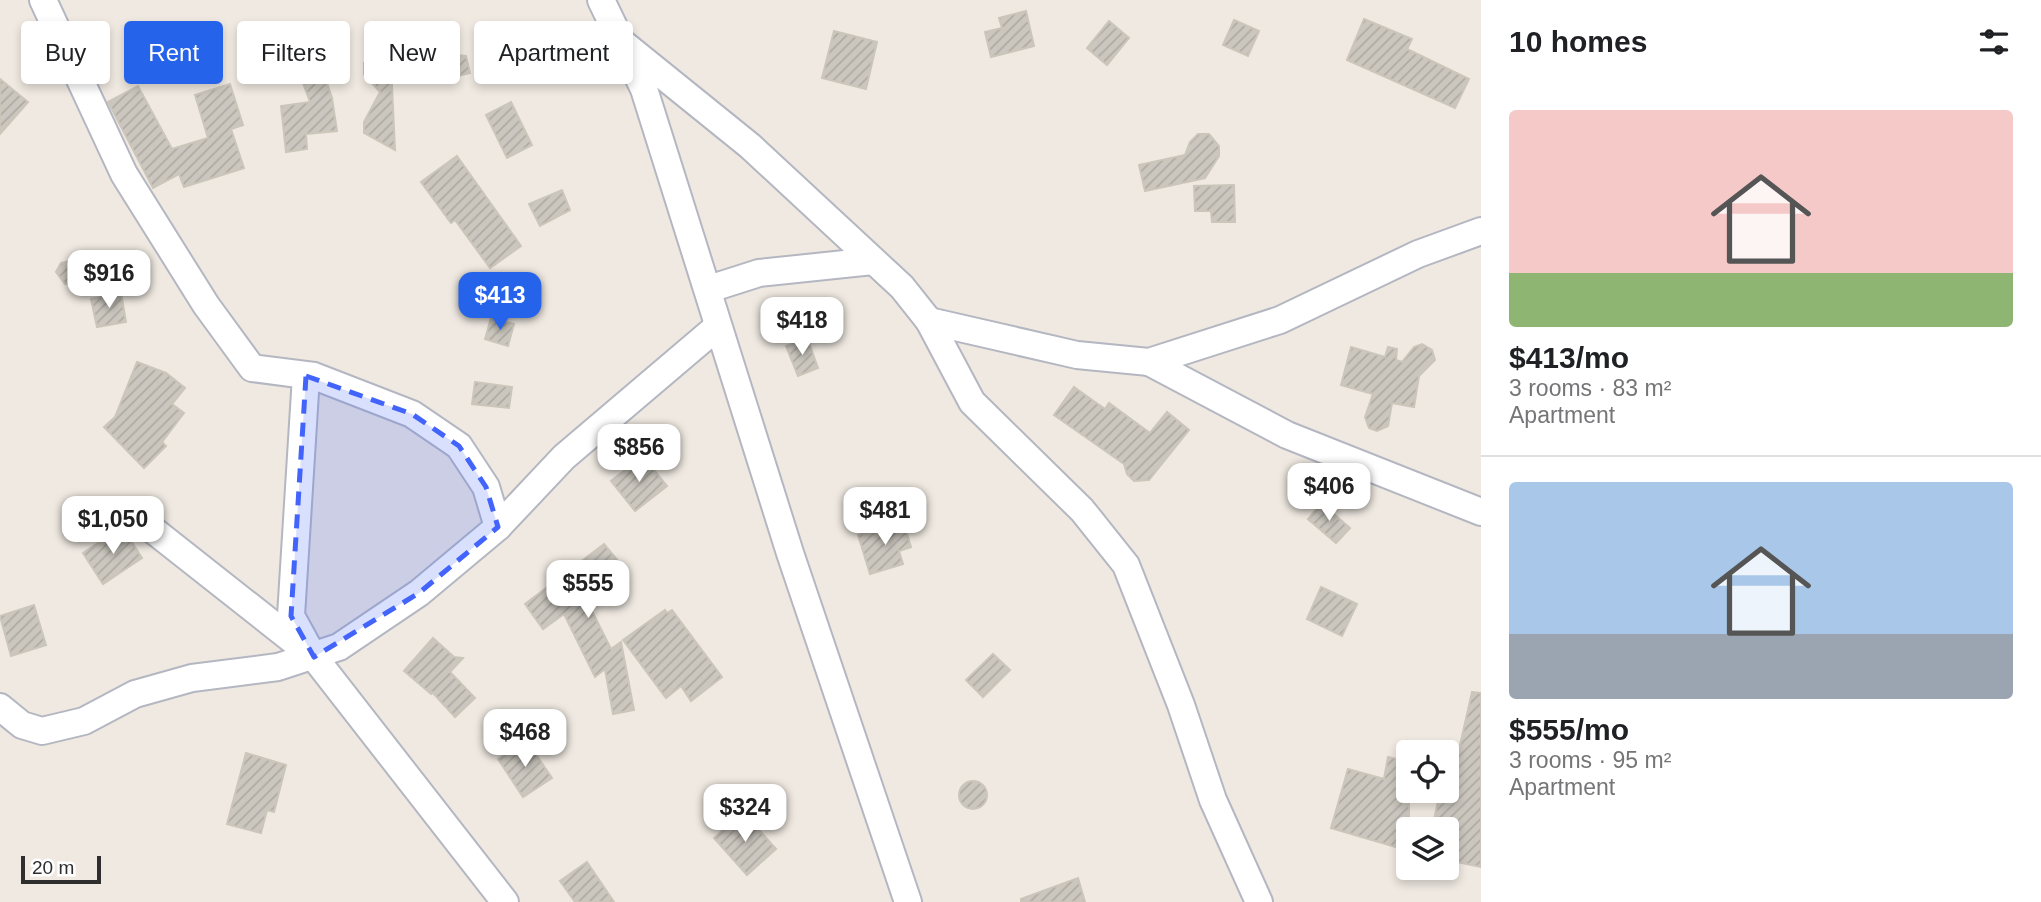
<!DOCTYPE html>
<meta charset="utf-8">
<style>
:root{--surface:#fff;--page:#f6f6f6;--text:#202124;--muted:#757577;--line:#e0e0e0;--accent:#2563eb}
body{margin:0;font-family:Helvetica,sans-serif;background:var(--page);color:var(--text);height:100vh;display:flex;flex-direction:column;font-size:26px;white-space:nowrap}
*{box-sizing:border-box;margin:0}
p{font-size:23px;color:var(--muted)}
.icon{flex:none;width:38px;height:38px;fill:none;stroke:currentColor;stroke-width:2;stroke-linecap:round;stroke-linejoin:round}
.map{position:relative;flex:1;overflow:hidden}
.sheet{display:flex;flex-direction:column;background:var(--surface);width:560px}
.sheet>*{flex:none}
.guide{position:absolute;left:21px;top:21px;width:665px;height:63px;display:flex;gap:14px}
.fabs{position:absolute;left:1396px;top:740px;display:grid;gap:14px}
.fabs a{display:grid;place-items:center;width:63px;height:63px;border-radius:7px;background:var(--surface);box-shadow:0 4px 10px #0003;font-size:35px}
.scale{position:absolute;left:21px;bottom:18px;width:80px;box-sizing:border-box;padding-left:7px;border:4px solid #2e2e2e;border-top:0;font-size:19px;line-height:24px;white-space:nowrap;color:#2e2e2e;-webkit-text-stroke:5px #fff;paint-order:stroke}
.price{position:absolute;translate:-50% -60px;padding:0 16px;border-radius:14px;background:#fff;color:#222;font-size:23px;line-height:46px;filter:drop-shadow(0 2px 4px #0008)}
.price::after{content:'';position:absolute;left:50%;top:42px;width:21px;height:16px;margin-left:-10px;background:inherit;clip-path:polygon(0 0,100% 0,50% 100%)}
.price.selected{background:var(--accent);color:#fff}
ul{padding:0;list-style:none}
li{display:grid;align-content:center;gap:14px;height:371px;padding:0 28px}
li+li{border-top:2px solid var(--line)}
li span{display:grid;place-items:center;height:217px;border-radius:7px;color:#555}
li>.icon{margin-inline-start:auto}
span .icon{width:126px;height:126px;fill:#fffc;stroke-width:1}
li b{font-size:30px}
h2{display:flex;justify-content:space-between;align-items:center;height:84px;padding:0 28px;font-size:30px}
.tag{padding:0 24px;border-radius:7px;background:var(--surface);box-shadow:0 4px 10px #0003;font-size:24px;line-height:63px}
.tag.selected{background:var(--accent);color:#fff}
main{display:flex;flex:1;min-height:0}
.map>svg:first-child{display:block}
.building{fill:url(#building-hatch);stroke:#cbc5ba;stroke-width:2}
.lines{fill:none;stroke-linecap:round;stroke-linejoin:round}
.minor-casing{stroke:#b4b7c1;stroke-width:30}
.minor{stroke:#fff;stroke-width:26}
.marked{fill:#4264fb;fill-opacity:0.2;stroke:#4264fb;stroke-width:5;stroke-dasharray:14 9;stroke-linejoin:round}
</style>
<main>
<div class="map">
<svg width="1481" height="902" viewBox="0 0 1481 902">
<defs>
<pattern id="building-hatch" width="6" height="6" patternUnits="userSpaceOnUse" patternTransform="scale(1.75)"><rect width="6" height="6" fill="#cbc7bf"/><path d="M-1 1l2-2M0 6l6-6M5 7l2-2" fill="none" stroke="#afaba4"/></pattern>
</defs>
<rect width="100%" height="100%" fill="#efe9e1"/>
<g class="building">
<path d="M1026,11L1034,46L991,57L985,32L1002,28L999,18Z"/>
<path d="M1364,19L1412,39L1407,49L1469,79L1455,108L1347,60Z"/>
<path d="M1234,20L1259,31L1248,56L1223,45Z"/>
<path d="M1109,21L1129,38L1107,65L1087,48Z"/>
<path d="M276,29H287L286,48L275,49L266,42L270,31Z"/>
<path d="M834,31L877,42L866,89L822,78Z"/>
<path d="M373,50L386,57L391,65L395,150L364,133V122L380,92L364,74V63Z"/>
<path d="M456,55L466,56L470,73L438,81L450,58Z"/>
<path d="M303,66L318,67L323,71L332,98L337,131L306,134L307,149L286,152L281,106L310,102L302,80Z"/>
<path d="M0,79L28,102L0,134Z"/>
<path d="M230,84L243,125L231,129L244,168L184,187L179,174L153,188L108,102L138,86L172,149L208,138L195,95Z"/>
<path d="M511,102L532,145L507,158L486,115Z"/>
<path d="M1198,134H1209L1219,146V156L1205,178L1145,191L1139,165L1185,155L1190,142Z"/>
<path d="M457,156L521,246L490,268L455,220L451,223L421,182Z"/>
<path d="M1234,185L1235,222H1212L1211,211H1195L1194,186Z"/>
<path d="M562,190L570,210L540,226L529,204Z"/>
<path d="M70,261L77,264L80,280L65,284L56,272L61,263Z"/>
<path d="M121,293L126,322L97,327L91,299Z"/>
<path d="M491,318L514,324L508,346L485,339Z"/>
<path d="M807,338L818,368L798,376L786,346Z"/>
<path d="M1422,344L1432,350L1435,360L1419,376L1414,407L1392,403L1388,426L1377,431L1369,428L1365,417L1373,394L1341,385L1351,347L1385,357L1388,347L1397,349L1396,360L1402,362L1414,347Z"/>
<path d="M137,362L166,373L185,388L172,404L184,413L162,442L166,446L144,468L104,427L115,417Z"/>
<path d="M475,382L512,387L509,408L472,404Z"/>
<path d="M1074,387L1105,409L1109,403L1150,433L1167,412L1189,430L1149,480L1134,481L1127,474L1124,464L1054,415Z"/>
<path d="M643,456L667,486L635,511L611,481Z"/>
<path d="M1321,503L1350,528L1336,543L1308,519Z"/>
<path d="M903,521L911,547L899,551L903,564L870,574L858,535Z"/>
<path d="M122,527L142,558L103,584L83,553Z"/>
<path d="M604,544L624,568L586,599L611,649L621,642L634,710L613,714L605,669L595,677L564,614L543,629L525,604Z"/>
<path d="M1321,587L1357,604L1342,636L1307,619Z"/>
<path d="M34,605L46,645L11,656L0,616Z"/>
<path d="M665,610L667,613L672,610L722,677L691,701L681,686L666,698L623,640Z"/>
<path d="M433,638L454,657L463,658L450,672L475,698L455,717L432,692L431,694L404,671Z"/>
<path d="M993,654L1010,670L983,697L966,680Z"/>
<path d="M1472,692L1481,693V867L1447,860V830H1432L1440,791H1447L1449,752L1458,754Z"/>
<path d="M526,740L552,778L523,797L498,759Z"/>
<path d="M246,753L286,765L274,812L267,810L261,833L227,824Z"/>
<path d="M1388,757L1409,762V851L1331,828L1348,769L1384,779Z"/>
<circle cx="973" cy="795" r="14"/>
<path d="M743,812L776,849L747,875L714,838Z"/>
<path d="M587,862L614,902H575L560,881Z"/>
<path d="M1078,878L1085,902H1021V899Z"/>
</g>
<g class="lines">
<g class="minor-casing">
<g id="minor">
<path d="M43,0L124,174L206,305L252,368L314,376L412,414L459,446L486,487L498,527"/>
<path d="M601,0L644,89L790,553L908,902"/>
<path d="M625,45L750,146L902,287L929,321L972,402L1082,510L1126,565L1181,705L1213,800L1259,902"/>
<path d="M709,289L759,273L873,261"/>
<path d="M929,321L1077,355L1149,362L1280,320L1418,254L1481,231"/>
<path d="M1149,362L1287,435L1481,512"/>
<path d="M306,376L291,616L308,647"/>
<path d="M134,515L314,657L505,902"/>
<path d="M0,707L22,725L42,731L84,721L135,694L192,678L278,667L339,647L419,593L498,527L564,457L717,327"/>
</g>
</g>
<use href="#minor" class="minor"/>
</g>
<path class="marked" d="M306,376L412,414L459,446L486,487L498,527L419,593L314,657L291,616Z"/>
</svg>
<div class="fabs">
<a><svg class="icon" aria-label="locate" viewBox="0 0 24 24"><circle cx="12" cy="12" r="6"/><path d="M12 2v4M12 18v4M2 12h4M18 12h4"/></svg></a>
<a><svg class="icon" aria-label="layers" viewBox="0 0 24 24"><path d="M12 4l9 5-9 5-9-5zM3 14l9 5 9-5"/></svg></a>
</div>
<div class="scale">20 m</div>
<b class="price" style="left:109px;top:310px">$916</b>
<b class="price selected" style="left:500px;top:332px">$413</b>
<b class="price" style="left:802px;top:357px">$418</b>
<b class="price" style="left:639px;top:484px">$856</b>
<b class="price" style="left:1329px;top:523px">$406</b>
<b class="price" style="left:885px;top:547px">$481</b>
<b class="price" style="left:113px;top:556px">$1,050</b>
<b class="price" style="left:588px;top:620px">$555</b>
<b class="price" style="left:525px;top:769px">$468</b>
<b class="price" style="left:745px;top:844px">$324</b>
<div class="guide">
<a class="tag">Buy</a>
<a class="tag selected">Rent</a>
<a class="tag">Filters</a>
<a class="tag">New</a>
<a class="tag">Apartment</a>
</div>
</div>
<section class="sheet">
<h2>10 homes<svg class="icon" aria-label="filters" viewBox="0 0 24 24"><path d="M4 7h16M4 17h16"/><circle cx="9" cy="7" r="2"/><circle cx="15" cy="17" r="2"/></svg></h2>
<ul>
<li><span style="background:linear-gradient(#f6c9c9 75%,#8fb573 0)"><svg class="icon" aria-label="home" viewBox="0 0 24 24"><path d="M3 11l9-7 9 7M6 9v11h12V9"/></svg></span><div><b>$413/mo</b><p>3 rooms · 83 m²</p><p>Apartment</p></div></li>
<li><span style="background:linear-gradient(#a9c7e8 70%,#9aa5b1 0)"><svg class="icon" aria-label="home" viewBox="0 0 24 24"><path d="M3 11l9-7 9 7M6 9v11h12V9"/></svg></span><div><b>$555/mo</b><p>3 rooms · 95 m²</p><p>Apartment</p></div></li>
</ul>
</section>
</main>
